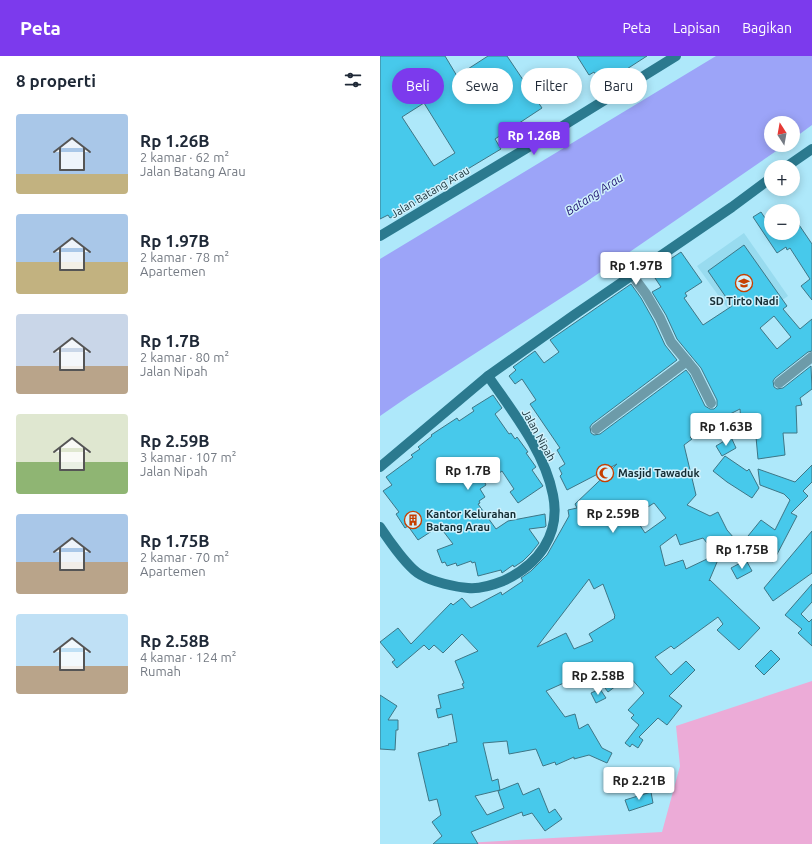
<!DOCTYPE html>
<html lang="id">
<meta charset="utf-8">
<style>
:root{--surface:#fff;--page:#f6f6f7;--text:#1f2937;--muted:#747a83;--accent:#7c3aed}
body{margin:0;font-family:Ubuntu,sans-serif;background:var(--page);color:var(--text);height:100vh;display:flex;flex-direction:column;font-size:15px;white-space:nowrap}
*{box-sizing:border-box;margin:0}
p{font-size:13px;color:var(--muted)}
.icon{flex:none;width:22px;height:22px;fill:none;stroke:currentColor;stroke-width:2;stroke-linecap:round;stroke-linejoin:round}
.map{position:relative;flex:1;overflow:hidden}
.details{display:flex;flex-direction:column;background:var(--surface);width:380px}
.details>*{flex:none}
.banner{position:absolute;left:12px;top:12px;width:360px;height:36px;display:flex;gap:8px}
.needle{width:26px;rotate:349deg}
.controls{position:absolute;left:384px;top:60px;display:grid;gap:8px}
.controls a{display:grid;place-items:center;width:36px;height:36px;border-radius:50%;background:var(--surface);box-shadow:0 2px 10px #0003;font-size:20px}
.price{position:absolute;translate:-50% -34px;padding:0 9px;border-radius:4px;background:#fff;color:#222;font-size:13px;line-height:26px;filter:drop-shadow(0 1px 2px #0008)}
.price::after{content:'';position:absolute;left:50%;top:24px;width:12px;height:9px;margin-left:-6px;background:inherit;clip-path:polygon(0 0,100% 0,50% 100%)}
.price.current{background:var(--accent);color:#fff}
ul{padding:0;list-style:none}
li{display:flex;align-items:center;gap:12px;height:100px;padding:0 16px}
li span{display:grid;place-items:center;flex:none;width:112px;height:80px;border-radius:4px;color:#555}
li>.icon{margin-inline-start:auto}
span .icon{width:48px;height:48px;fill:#fffc;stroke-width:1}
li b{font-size:17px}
h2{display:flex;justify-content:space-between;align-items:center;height:48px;padding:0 16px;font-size:17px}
.chip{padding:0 14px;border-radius:18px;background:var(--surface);box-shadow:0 2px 10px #0003;font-size:14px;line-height:36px}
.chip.current{background:var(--accent);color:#fff}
header{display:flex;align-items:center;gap:24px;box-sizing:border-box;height:56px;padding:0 20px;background:var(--accent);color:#fff}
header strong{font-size:19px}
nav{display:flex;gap:22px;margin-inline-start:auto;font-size:14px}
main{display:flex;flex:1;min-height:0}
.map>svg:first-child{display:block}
.built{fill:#98dbef}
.green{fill:#ecabd7}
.water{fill:#9ca4f8}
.building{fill:#47c9eb;stroke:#3e7686;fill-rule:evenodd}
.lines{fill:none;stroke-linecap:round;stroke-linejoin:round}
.street{stroke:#6d9ba9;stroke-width:10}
.secondary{stroke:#2b7a8f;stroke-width:10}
.labels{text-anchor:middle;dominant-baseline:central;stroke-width:3;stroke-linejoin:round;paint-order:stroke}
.street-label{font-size:11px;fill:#162e35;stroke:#cff1fc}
.poi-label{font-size:11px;font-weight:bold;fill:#162e35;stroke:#cff1fc;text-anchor:start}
.water-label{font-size:12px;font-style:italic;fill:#241574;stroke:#cff1fc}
</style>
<header>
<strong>Peta</strong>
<nav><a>Peta</a><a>Lapisan</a><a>Bagikan</a></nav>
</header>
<main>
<section class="details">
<h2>8 properti<svg class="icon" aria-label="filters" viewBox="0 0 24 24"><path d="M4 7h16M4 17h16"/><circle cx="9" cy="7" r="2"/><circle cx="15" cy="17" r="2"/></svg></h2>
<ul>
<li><span style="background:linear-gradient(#a9c7e8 75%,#c2b280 0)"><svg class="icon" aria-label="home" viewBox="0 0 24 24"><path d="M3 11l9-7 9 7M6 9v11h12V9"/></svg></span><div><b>Rp 1.26B</b><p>2 kamar · 62 m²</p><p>Jalan Batang Arau</p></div></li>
<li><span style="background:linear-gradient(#a9c7e8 60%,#c2b280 0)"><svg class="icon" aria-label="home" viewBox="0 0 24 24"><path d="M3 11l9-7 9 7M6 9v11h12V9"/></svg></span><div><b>Rp 1.97B</b><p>2 kamar · 78 m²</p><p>Apartemen</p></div></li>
<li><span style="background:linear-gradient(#c9d6e8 65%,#b9a48a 0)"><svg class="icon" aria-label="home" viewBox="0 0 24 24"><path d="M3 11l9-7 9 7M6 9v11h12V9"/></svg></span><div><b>Rp 1.7B</b><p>2 kamar · 80 m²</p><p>Jalan Nipah</p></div></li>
<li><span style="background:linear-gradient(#dfe7d0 60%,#8fb573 0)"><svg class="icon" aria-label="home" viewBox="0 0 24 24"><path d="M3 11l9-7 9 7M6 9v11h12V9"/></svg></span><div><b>Rp 2.59B</b><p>3 kamar · 107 m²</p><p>Jalan Nipah</p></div></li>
<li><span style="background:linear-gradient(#a9c7e8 60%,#b9a48a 0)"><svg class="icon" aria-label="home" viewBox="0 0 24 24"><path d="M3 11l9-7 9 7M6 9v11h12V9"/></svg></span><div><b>Rp 1.75B</b><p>2 kamar · 70 m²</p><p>Apartemen</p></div></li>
<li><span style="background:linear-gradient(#bfe0f5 65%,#b9a48a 0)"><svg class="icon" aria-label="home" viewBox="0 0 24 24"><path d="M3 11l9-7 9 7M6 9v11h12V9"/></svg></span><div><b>Rp 2.58B</b><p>4 kamar · 124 m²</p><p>Rumah</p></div></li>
</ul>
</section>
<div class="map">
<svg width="432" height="788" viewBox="0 0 432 788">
<rect width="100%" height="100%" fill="#aee8fa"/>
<path class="built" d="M364,177L408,240L362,272L317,210Z"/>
<path class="green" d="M432,625V788H66L282,776L300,710L296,670Z"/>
<path class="water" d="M336,0H432V69L413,83V67H391V89H405L206,226L29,340L0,360V203Z"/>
<g class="building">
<path d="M0,0H65L77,20L108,0H127L162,52L115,83L121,93L86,114L85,112L63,125L65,128L10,162L8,159L0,163ZM44,47L75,97L54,110L22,61Z"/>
<path d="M197,0H267L222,29L214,16L209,19Z"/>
<path d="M381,156L391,171V177H413V160L432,188V244L421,230L430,223L410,192L407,194L406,191L397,197L373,161Z"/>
<path d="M364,189L407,250L403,253L420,273L432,263V295L428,296L395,322L393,325L394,331L397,333L403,332L431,310L432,333L420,342L422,349L416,350L417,377H403L405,399L378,403L376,381L362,382L360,353L344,361L343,359L310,381L312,383L304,389L316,439L307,449L330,460L338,456L347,474L354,482L343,492L329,525L330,524L380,572L359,594L337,574L343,568L338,561L294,593L291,590L275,601L291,619L306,605L315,614L289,640L302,650L287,669L278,662L259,681L263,684L258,692L252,688L250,691L245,687L259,669L251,662L254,659L248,654L264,637L249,620L228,636L222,628L224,626L215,613L166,635L185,661L195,658L199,673L208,668L222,692L232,697L227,707L209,699L194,703V701L176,709L175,706L163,710L156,693L129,698L127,685L103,687L112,725L118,723L120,734L95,740L107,759L124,752L118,735L138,727L143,739L159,732L169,757L175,753L182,763L165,775L152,757L143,760L142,756L91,776L98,788H53L62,780L52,766L61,759L57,743L49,745L38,697L69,689L68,688L77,686L72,658L58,662L56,653L61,652L58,639L84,632L82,628L84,627L75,605L98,595L82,578L63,597L54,589L49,594L44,589L17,612L12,606L15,604L0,586L18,572L31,588L71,547L73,549L82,542L91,552L121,536L122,539L143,525L141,522L151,515L167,499L189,460L188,454L197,452L195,448L237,408L187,434L180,420L182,418L179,412L185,408L177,394L180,392L150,348L156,344L142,323L135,328L129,320L136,314L133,311L155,295L164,307L179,296L170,284L251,228L261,242L274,265L285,289L297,304L212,368L210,371L211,377L214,379L220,378L306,314L310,319L325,350L330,353H334L337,350V344L321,312L297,283L286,259L272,236L281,231L271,216L301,196L322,226L305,237L307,240L304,242L323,269L352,250L328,215ZM394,260L411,281L397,293L380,272ZM274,447L286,462L265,477L254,460ZM296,478L300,489L323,482L331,492L327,503L306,513L303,504L285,510L280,490ZM209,523L214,533L223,528L235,560L234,561L235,562L209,578L213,585L194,593L186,577L157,591Z"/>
<path d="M113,339L122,352L115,358L129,378L131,377L135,383L137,381L148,396L146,397L156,411L152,414L163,430L138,447L130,436L134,433L122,415L105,427L106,429L100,433L105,441L99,445L100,447L98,448L116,473L128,465L165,458L166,470L165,471L149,473L159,487L151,497L143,505L134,511L133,509L122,517L121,514L98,520L95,506L92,507L91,505L77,510L76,507L67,510L65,506L62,507L57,494L73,488L60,471L56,474L55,473L38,484L28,470L25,472L16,458L19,456L3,435L12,429L6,421L33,401L31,399L40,393L38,391L52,380L51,379L77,362L79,365L94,355L92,352Z"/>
<path d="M351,381L356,392L342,400L336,390Z"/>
<path d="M345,400L367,415L369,413L379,432L372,442L347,426L333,415Z"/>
<path d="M432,409V426L423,435L428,440L411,457L417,460L393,506L378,494L381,490L368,480L381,464L395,474L410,444L404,438L380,429L378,413L415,426Z"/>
<path d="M432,475V517L393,545L384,532Z"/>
<path d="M366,504L372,515L357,523L351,512Z"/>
<path d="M432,528V546L421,558L429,566L432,563V590L418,577L422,573L405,559Z"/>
<path d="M391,594L400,603L384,619L375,610Z"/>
<path d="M220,633L226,642L216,647L211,637Z"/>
<path d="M0,639L17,650L8,664H18V674H16L15,694L0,693Z"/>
<path d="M271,736L273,747L249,755L245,744Z"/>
</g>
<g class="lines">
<g class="street">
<path d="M252,219L266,238L280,262L291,286L315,315L331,347"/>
<path d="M399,327L432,301"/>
<path d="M216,373L307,305"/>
</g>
<g class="secondary">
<path d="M406,111L432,93"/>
<path d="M0,180L152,89L296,0"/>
<path d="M0,411L108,320L194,259L352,151L391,122"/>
<path d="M0,471C8,483 29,513 41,519C53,526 75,531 88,532C99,533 113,529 123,525C158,509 181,479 173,439C165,396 132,355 108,320"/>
</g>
</g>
<defs>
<g id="school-ring" transform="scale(0.9)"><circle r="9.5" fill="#cff1fc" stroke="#c63f00" stroke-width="1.5"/><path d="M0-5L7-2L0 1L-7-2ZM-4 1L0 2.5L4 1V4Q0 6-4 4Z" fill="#c63f00"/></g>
<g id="mosque-ring" transform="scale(0.9)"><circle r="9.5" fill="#cff1fc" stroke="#c63f00" stroke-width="1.5"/><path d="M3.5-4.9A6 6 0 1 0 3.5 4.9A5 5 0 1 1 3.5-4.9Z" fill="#c63f00"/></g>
<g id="building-ring" transform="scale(0.9)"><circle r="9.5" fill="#cff1fc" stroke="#c63f00" stroke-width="1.5"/><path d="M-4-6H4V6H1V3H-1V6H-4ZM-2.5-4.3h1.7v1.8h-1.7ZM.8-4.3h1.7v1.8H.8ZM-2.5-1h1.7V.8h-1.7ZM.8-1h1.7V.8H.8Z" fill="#c63f00"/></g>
</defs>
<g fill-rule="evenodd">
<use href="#school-ring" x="364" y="227"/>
<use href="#mosque-ring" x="225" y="417"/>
<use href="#building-ring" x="33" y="464"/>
</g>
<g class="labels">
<g class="street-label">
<text transform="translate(50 136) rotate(-31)">Jalan Batang Arau</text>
<text transform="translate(159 379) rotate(61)">Jalan Nipah</text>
</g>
<g class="poi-label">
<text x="364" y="245" text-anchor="middle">SD Tirto Nadi</text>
<text x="238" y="417">Masjid Tawaduk</text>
<text x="46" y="458">Kantor Kelurahan<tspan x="46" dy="13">Batang Arau</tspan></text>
</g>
<g class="water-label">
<text transform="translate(214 138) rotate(-33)">Batang Arau</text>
</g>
</g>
</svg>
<div class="controls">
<a><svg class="needle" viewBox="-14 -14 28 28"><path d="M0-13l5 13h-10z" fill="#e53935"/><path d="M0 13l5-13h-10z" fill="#747a83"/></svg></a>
<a>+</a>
<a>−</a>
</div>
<b class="price current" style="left:154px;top:100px">Rp 1.26B</b>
<b class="price" style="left:256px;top:230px">Rp 1.97B</b>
<b class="price" style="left:346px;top:391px">Rp 1.63B</b>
<b class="price" style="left:88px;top:435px">Rp 1.7B</b>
<b class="price" style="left:233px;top:478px">Rp 2.59B</b>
<b class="price" style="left:362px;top:514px">Rp 1.75B</b>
<b class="price" style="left:218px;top:640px">Rp 2.58B</b>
<b class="price" style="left:259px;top:745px">Rp 2.21B</b>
<div class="banner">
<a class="chip current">Beli</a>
<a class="chip">Sewa</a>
<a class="chip">Filter</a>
<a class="chip">Baru</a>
</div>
</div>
</main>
